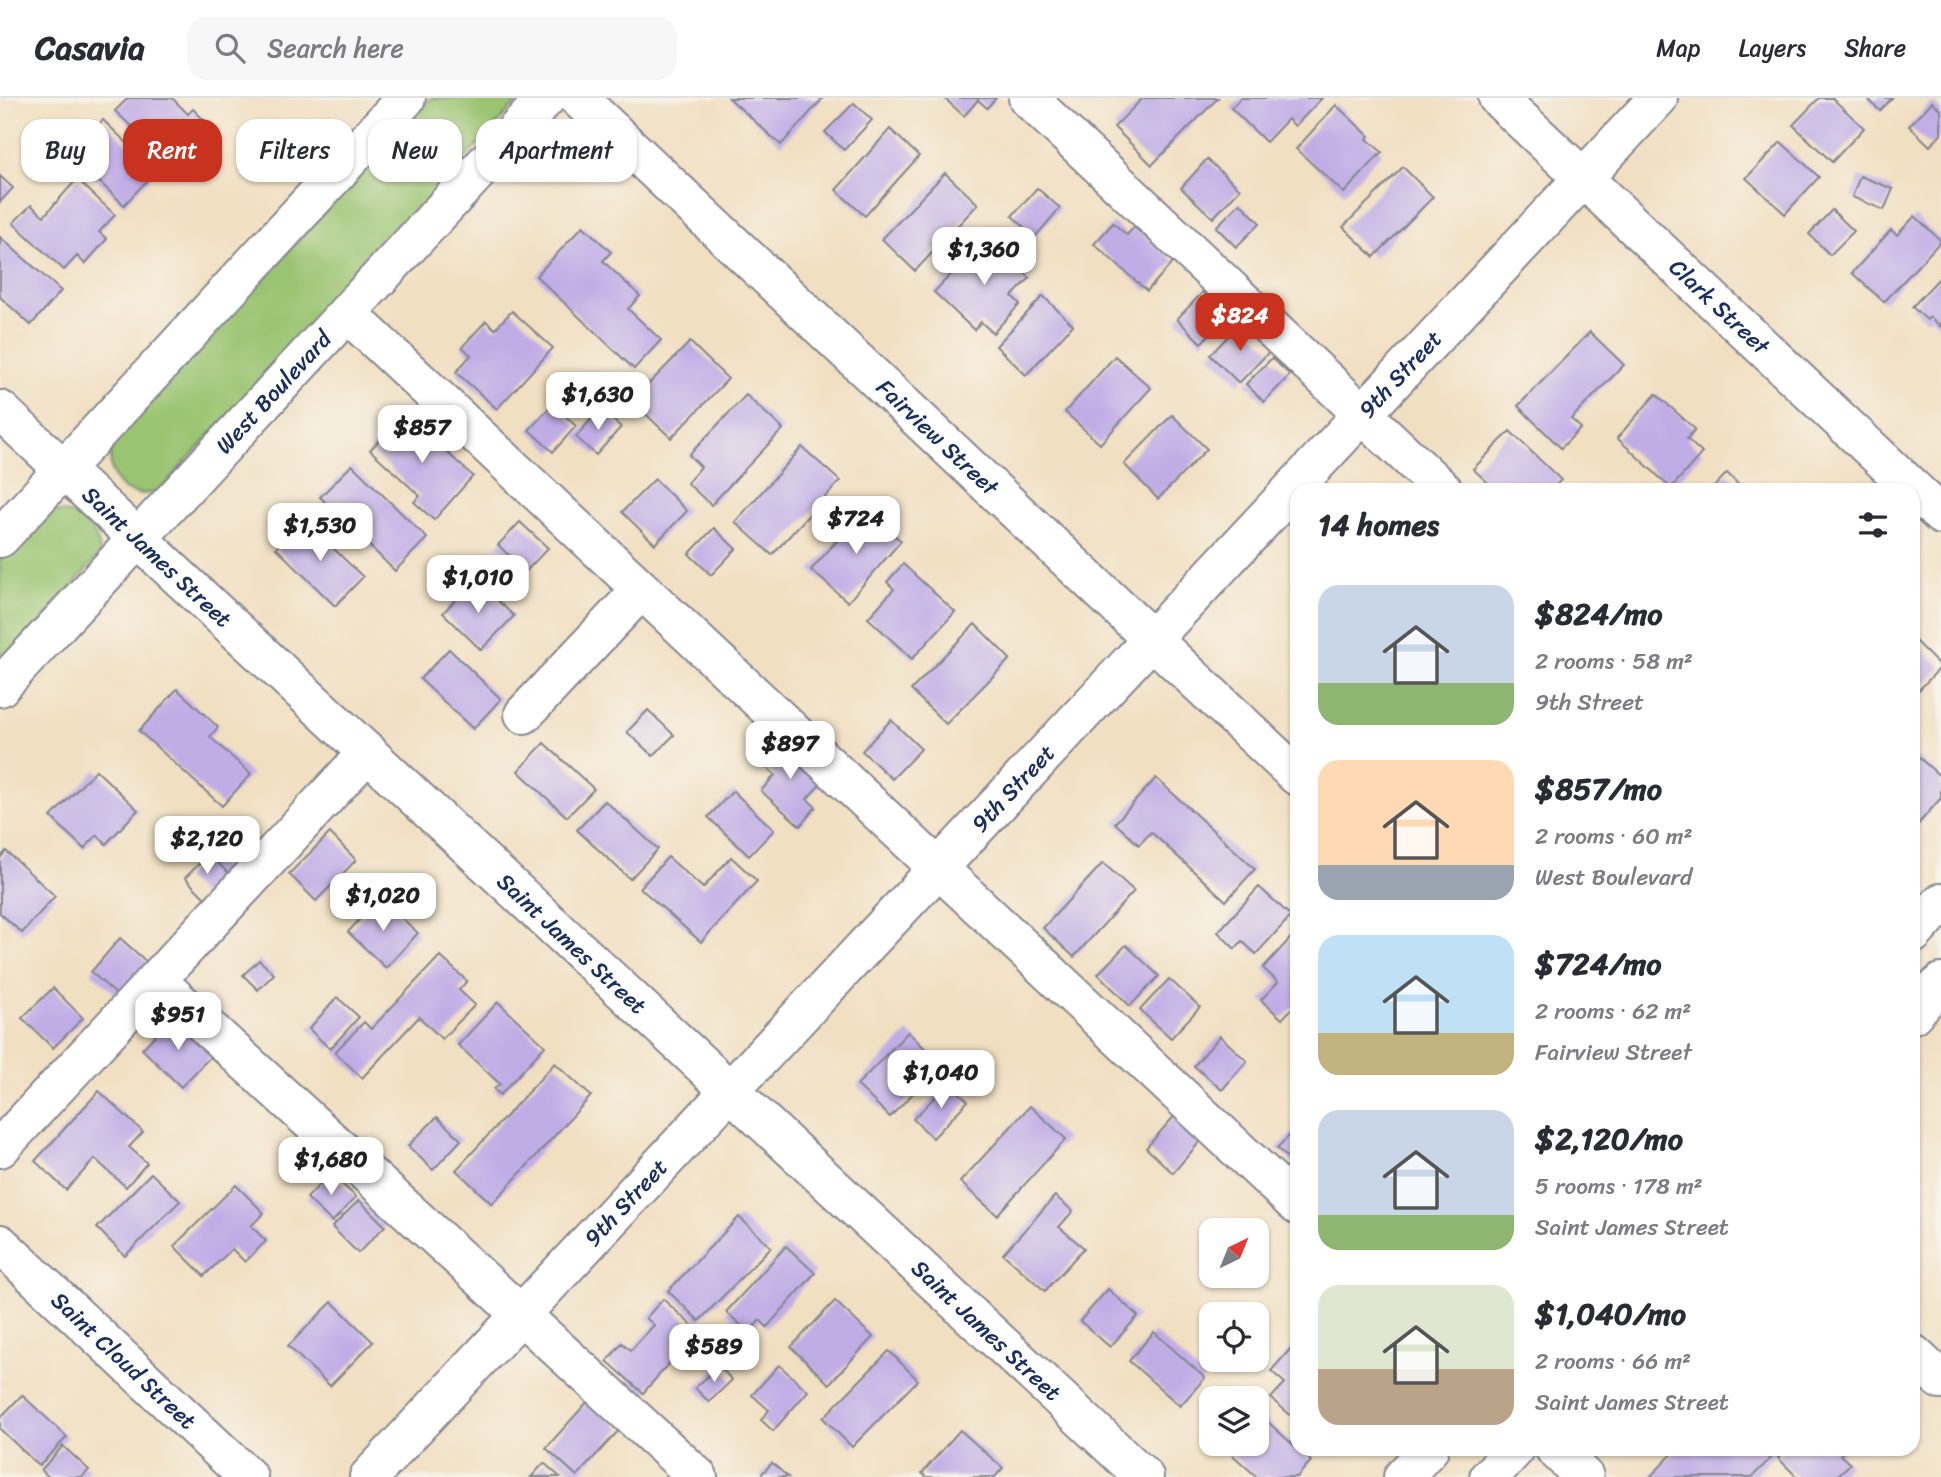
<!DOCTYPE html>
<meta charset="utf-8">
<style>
:root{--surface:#fff;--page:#f7f7f7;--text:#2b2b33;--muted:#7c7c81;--line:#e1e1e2;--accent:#c8321e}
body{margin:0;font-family:Sriracha,sans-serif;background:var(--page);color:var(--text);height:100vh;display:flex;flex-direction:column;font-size:26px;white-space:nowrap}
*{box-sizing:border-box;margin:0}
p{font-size:23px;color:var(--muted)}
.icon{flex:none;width:38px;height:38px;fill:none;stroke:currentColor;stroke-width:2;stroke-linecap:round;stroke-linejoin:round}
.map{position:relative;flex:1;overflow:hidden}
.panel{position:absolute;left:1290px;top:385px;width:630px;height:973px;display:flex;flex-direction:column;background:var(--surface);border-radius:21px;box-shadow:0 2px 5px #0004}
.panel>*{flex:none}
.banner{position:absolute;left:21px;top:21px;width:665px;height:63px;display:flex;gap:14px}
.needle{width:46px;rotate:43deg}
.buttons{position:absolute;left:1199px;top:1120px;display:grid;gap:14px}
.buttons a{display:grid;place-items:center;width:70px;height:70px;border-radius:14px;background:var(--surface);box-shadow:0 2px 5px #0004;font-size:35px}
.price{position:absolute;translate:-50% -60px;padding:0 16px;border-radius:14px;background:#fff;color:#222;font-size:23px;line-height:46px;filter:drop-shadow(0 2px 4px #0008)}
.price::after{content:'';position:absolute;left:50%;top:42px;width:21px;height:16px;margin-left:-10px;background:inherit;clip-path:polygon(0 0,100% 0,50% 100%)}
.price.active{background:var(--accent);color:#fff}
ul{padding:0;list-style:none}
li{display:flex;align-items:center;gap:21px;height:175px;padding:0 28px}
li span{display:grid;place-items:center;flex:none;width:196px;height:140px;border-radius:21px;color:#555}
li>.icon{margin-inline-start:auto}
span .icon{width:84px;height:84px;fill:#fffc;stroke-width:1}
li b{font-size:30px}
h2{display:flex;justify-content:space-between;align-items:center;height:84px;padding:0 28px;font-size:30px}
.chip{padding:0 24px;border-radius:21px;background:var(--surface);box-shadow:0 2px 5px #0004;font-size:24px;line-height:63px}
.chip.active{background:var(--accent);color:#fff}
header{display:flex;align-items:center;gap:42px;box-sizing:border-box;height:98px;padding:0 35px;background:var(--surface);border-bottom:2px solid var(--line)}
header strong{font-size:33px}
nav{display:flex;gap:38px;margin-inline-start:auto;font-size:24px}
.search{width:490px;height:63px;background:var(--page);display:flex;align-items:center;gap:18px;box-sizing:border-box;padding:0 24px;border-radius:21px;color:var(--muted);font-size:26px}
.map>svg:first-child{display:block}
.green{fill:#9ac471;stroke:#5a7a68;stroke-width:2}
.building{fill:#c0ade6}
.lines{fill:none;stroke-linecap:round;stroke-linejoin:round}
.minor-casing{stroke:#868790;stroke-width:42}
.highway-casing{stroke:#868790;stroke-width:42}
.minor{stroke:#fff;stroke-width:38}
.highway{stroke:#fff;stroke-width:38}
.labels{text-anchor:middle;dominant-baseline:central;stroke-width:7;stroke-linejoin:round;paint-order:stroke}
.street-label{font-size:23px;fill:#1b2f5e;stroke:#f7f3e8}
</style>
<header>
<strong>Casavia</strong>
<div class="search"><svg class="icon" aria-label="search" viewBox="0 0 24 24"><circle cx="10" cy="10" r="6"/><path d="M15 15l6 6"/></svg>Search here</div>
<nav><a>Map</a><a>Layers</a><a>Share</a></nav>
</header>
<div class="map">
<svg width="1941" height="1379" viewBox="0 0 1941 1379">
<rect width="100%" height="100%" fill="#f7f3e8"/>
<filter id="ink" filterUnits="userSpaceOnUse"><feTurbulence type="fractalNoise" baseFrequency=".0143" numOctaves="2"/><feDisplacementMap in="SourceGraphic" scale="14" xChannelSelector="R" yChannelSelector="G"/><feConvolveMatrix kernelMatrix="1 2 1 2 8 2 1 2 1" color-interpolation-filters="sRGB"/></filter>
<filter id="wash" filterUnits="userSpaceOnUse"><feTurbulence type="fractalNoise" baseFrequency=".00686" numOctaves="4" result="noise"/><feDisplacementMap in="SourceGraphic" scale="28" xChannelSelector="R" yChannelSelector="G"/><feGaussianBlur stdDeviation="1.57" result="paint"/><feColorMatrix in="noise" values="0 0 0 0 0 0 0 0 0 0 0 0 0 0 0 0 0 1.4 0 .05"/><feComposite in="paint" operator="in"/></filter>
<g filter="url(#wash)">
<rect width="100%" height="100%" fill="#f1dfc1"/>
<g class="green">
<path d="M430,0H521L159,393C122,405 102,377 114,342Z"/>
<path d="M53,414C77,411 99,432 100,456L0,571V462L37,422Z"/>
</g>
<g id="blocks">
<g class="building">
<path d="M128,0H172L188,16L193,11L204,22L166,61L115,13Z"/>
<path d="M729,0H823L781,47Z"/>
<path d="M944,0H996L987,10L978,2L964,18Z"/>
<path d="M1143,0H1218L1152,67L1114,29Z"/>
<path d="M1241,0H1322L1295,28L1288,21L1266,44L1231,10Z"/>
<path d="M1819,0H1832L1864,30L1832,64L1793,27Z"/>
<path d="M1867,0H1892L1880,13Z"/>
<path d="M1932,4L1941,12V36L1930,48L1909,28Z"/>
<path d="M854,5L872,22L844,52L825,34Z"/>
<path d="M1336,7L1369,38L1367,41L1382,54L1344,95L1296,51Z"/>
<path d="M103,22L156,73L124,107L70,56Z"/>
<path d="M890,31L919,58L865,118L836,92Z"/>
<path d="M1781,44L1819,79L1785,116L1746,80Z"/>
<path d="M1207,61L1240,91L1213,120L1181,90Z"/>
<path d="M1403,69L1433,99L1374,159L1343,129Z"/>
<path d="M945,75L978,106L915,173L882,141Z"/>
<path d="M0,78L13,90L0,104Z"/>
<path d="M1860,78L1893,91L1884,112L1852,99Z"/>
<path d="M77,81L115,117L99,134L107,141L85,166L77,158L64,172L13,125L31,107L44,118Z"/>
<path d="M1037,90L1060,110L1035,139L1012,118Z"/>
<path d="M1240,105L1260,125L1236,149L1216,129Z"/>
<path d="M1832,112L1854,133L1830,157L1809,136Z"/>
<path d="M1915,118L1941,143L1884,204L1852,175L1891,132L1897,137Z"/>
<path d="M1113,125L1127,137L1134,129L1174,163L1147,193L1094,146Z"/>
<path d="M583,128L611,154L603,163L640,198L628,211L661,242L634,271L536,178Z"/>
<path d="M0,139L61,193L31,227L0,199Z"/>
<path d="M987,139L1030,180L1012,198L1020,206L993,235L981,224L974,232L934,194Z"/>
<path d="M1941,178V229L1930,219L1927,222L1912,209Z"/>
<path d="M1203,194L1228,218L1201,245L1177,221Z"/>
<path d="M1043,198L1073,227L1026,277L996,248Z"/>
<path d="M512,213L553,250L497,311L456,274L471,257L462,249L486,223L495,231Z"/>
<path d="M1242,224L1271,252L1239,285L1210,257Z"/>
<path d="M1590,234L1624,267L1571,321L1581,330L1561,350L1518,308Z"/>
<path d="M690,244L728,281L671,340L632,303Z"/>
<path d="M1115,258L1151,290L1100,346L1065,314Z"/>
<path d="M1272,260L1290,277L1264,304L1246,286Z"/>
<path d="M1656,296L1695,331L1687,341L1702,355L1671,390L1617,340Z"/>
<path d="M746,297L783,331L711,407L687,385L701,369L689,357Z"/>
<path d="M553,306L576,328L553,354L529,332Z"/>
<path d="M600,311L621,329L596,357L576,339Z"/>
<path d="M404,315L473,378L434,422L414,404L420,398L370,352Z"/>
<path d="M1172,317L1207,351L1158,401L1124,366Z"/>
<path d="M1510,333L1561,382L1551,392H1496L1473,371Z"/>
<path d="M802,349L840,383L772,457L735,424Z"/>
<path d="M352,367L427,440L395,473L320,399Z"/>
<path d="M1727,375L1744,392H1711Z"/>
<path d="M655,381L687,413L655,446L622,414Z"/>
<path d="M865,411L901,443L848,504L811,472Z"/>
<path d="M304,422L363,479L335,508L276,450Z"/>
<path d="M520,424L548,450L526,473L498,447Z"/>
<path d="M714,430L736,451L711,477L689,456Z"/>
<path d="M903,466L955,514L912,561L868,520L894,491L887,484Z"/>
<path d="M475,481L514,518L481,552L443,515Z"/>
<path d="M975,526L1010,561L946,626L911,592Z"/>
<path d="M1913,541L1941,569L1913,598Z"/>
<path d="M449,551L501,601L473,631L420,581Z"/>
<path d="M177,591L218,629L210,639L251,676L222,708L139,633Z"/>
<path d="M648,612L674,637L653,658L627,634Z"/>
<path d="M891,622L921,651L892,681L862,653Z"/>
<path d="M776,639L824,682L807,701L816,709L800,728L761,693L775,677L757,661Z"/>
<path d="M544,645L594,691L567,719L518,673Z"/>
<path d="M1916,657L1941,679V700L1913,732V660Z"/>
<path d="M96,672L138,712L106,746L97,737L84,751L51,719Z"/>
<path d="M1156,680L1255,771L1226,803L1151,734L1139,747L1115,725Z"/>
<path d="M733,693L774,732L749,758L708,719Z"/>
<path d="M605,703L658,751L630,781L577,732Z"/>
<path d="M330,735L356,762L316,803L289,776Z"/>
<path d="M6,753L55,798L22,835L0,815V760Z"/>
<path d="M209,756L229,776L205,800L185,780Z"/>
<path d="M668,759L703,790L731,759L757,783L701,844L640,790Z"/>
<path d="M1103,765L1134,793L1074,859L1043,830Z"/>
<path d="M1259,789L1291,818L1256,856L1242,843L1235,851L1218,834Z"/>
<path d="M380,800L418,835L386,870L348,834Z"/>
<path d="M1297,833V905L1282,921L1261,902L1278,884L1263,870Z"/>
<path d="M120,840L148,865L118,898L91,874Z"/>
<path d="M1126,847L1159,878L1130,908L1098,876Z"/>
<path d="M440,858L467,883L459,892L475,907L442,941L419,919L362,980L335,954L364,924L371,931Z"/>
<path d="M259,862L274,876L258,892L243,877Z"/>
<path d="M1169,881L1200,909L1171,940L1140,912Z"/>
<path d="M53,890L83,920L53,950L22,920Z"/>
<path d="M337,899L359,919L330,951L309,931Z"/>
<path d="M498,904L545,948L500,997L494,991L500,986L458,947Z"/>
<path d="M174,918L213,956L181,989L142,951Z"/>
<path d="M908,934L941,966L890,1019L857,987Z"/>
<path d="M1220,938L1247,963L1222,992L1194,968Z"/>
<path d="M555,965L591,998L492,1106L456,1072Z"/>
<path d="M949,985L968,1003L933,1040L913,1021Z"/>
<path d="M99,993L143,1034L129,1049L147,1065L126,1089L95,1061L66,1092L35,1063Z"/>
<path d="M1030,1008L1066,1041L997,1117L960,1084Z"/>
<path d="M1177,1015L1204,1039L1173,1075L1146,1050Z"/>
<path d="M437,1019L461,1042L433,1072L408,1048Z"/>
<path d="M1297,1030V1069L1277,1050Z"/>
<path d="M151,1075L180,1103L125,1158L97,1130Z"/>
<path d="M330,1075L356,1099L332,1124L307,1100Z"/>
<path d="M236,1087L264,1115L251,1128L266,1143L245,1164L232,1151L204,1178L174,1148Z"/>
<path d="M1055,1098L1073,1113L1059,1129L1084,1150L1045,1193L1003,1156Z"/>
<path d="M359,1102L385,1128L358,1155L332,1129Z"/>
<path d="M739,1119L771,1149L699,1223L668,1193Z"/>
<path d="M786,1148L815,1175L767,1229L760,1222L749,1234L726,1214Z"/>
<path d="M1108,1191L1138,1218L1110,1249L1080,1223Z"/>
<path d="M663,1201L698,1233L643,1295L607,1263L622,1245L631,1252L654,1227L646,1220Z"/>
<path d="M835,1203L873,1239L829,1286L791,1249Z"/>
<path d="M332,1204L373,1244L330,1288L288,1248Z"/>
<path d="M1154,1234L1205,1280L1180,1308L1129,1263Z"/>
<path d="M1292,1249L1297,1253V1323L1271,1300L1285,1285L1271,1273Z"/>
<path d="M889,1253L918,1282L852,1349L823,1320Z"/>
<path d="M779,1267L808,1293L773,1333L761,1322L769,1312L752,1297Z"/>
<path d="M719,1268L732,1282L709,1304L695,1290Z"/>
<path d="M22,1297L67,1339L39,1368L0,1331V1320Z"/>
<path d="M589,1302L620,1331L577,1378L546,1350Z"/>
<path d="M1258,1315L1311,1363L1297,1379H1257L1226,1351L1231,1346H1256Z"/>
<path d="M960,1332L1003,1370L995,1379H926L922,1375Z"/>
<path d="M63,1348L89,1372L82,1379H49L41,1372Z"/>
<path d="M1677,1351H1780L1752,1379H1650Z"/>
<path d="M1786,1351H1845L1840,1357L1850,1366L1836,1379H1797L1778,1360Z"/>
<path d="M544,1365L560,1379H531Z"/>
<path d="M772,1365L788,1379H759Z"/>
</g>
</g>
</g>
<g filter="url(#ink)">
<use href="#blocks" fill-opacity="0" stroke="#868790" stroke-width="2"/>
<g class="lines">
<g class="minor-casing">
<g id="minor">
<path id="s1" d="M578,0L1297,678"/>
<path d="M1028,0L1443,392"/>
<path id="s2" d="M1498,0L1941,417"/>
<path d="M347,215L1297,1107"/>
<path id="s3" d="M0,312L1144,1379"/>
<path d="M0,440L406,0"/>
<path id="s4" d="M0,589L546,0"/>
<path d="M524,616L641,492"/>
<path d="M156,882L698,1379"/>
<path d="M0,1050L368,654"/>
<path id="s5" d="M0,1146L248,1379"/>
<path d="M1913,1256L1941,1282"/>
<path d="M1555,1351L1584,1379"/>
<path id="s6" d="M369,1379L1658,0"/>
</g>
</g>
<g class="highway-casing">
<g id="highway">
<path d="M1913,836L1941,805"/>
<path d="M1913,916L1941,885"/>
<path d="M1403,1379L1429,1351"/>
<path d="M1489,1379L1515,1351"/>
</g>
</g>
<use href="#minor" class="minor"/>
<use href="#highway" class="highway"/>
</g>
</g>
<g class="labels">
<g class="street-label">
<text stroke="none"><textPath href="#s2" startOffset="304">Clark Street</textPath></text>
<text stroke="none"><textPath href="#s6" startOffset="1510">9th Street</textPath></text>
<text stroke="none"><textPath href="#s4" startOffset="402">West Boulevard</textPath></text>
<text stroke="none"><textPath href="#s1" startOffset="494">Fairview Street</textPath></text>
<text stroke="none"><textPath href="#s3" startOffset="215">Saint James Street</textPath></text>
<text stroke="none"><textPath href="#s6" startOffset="943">9th Street</textPath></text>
<text stroke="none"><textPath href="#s3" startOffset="782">Saint James Street</textPath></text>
<text stroke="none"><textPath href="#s6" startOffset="376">9th Street</textPath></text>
<text stroke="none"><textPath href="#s3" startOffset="1349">Saint James Street</textPath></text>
<text stroke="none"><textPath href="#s5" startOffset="170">Saint Cloud Street</textPath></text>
</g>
</g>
</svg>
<div class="buttons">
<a><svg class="needle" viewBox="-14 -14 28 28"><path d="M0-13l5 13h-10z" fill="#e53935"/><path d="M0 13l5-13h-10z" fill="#7c7c81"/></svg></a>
<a><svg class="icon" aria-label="locate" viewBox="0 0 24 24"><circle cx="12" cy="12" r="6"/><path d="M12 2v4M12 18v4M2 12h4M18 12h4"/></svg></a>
<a><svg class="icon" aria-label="layers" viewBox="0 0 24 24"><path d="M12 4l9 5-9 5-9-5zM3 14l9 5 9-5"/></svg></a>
</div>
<b class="price" style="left:984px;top:189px">$1,360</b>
<b class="price active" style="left:1240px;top:255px">$824</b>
<b class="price" style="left:598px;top:334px">$1,630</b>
<b class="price" style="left:422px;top:367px">$857</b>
<b class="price" style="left:856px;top:458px">$724</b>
<b class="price" style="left:320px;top:465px">$1,530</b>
<b class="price" style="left:478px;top:517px">$1,010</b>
<b class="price" style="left:790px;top:683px">$897</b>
<b class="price" style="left:207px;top:778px">$2,120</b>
<b class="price" style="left:383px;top:835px">$1,020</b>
<b class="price" style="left:178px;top:954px">$951</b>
<b class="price" style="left:941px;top:1012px">$1,040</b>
<b class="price" style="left:331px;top:1099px">$1,680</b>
<b class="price" style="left:714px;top:1286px">$589</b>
<div class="banner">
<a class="chip">Buy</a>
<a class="chip active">Rent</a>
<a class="chip">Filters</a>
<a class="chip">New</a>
<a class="chip">Apartment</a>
</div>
<section class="panel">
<h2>14 homes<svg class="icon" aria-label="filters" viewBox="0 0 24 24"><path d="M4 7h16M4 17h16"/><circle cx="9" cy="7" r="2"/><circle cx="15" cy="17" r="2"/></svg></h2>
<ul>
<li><span style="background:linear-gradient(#c9d6e8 70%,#8fb573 0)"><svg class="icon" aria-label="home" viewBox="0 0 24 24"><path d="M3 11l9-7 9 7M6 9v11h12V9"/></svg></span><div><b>$824/mo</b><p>2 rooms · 58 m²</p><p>9th Street</p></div></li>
<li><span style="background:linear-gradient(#ffd9b3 75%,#9aa5b1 0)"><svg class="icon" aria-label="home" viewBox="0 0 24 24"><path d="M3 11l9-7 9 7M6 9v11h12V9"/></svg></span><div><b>$857/mo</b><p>2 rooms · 60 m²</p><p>West Boulevard</p></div></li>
<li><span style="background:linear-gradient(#bfe0f5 70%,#c2b280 0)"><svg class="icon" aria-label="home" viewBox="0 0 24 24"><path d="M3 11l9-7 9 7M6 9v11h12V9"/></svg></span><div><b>$724/mo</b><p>2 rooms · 62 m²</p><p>Fairview Street</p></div></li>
<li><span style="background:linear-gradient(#c9d6e8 75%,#8fb573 0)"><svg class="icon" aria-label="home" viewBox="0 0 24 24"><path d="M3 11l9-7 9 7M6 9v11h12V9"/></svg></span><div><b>$2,120/mo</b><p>5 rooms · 178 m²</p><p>Saint James Street</p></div></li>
<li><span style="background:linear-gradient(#dfe7d0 60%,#b9a48a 0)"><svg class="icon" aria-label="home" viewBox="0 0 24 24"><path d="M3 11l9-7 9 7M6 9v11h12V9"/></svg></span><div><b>$1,040/mo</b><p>2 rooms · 66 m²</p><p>Saint James Street</p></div></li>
</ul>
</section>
</div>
